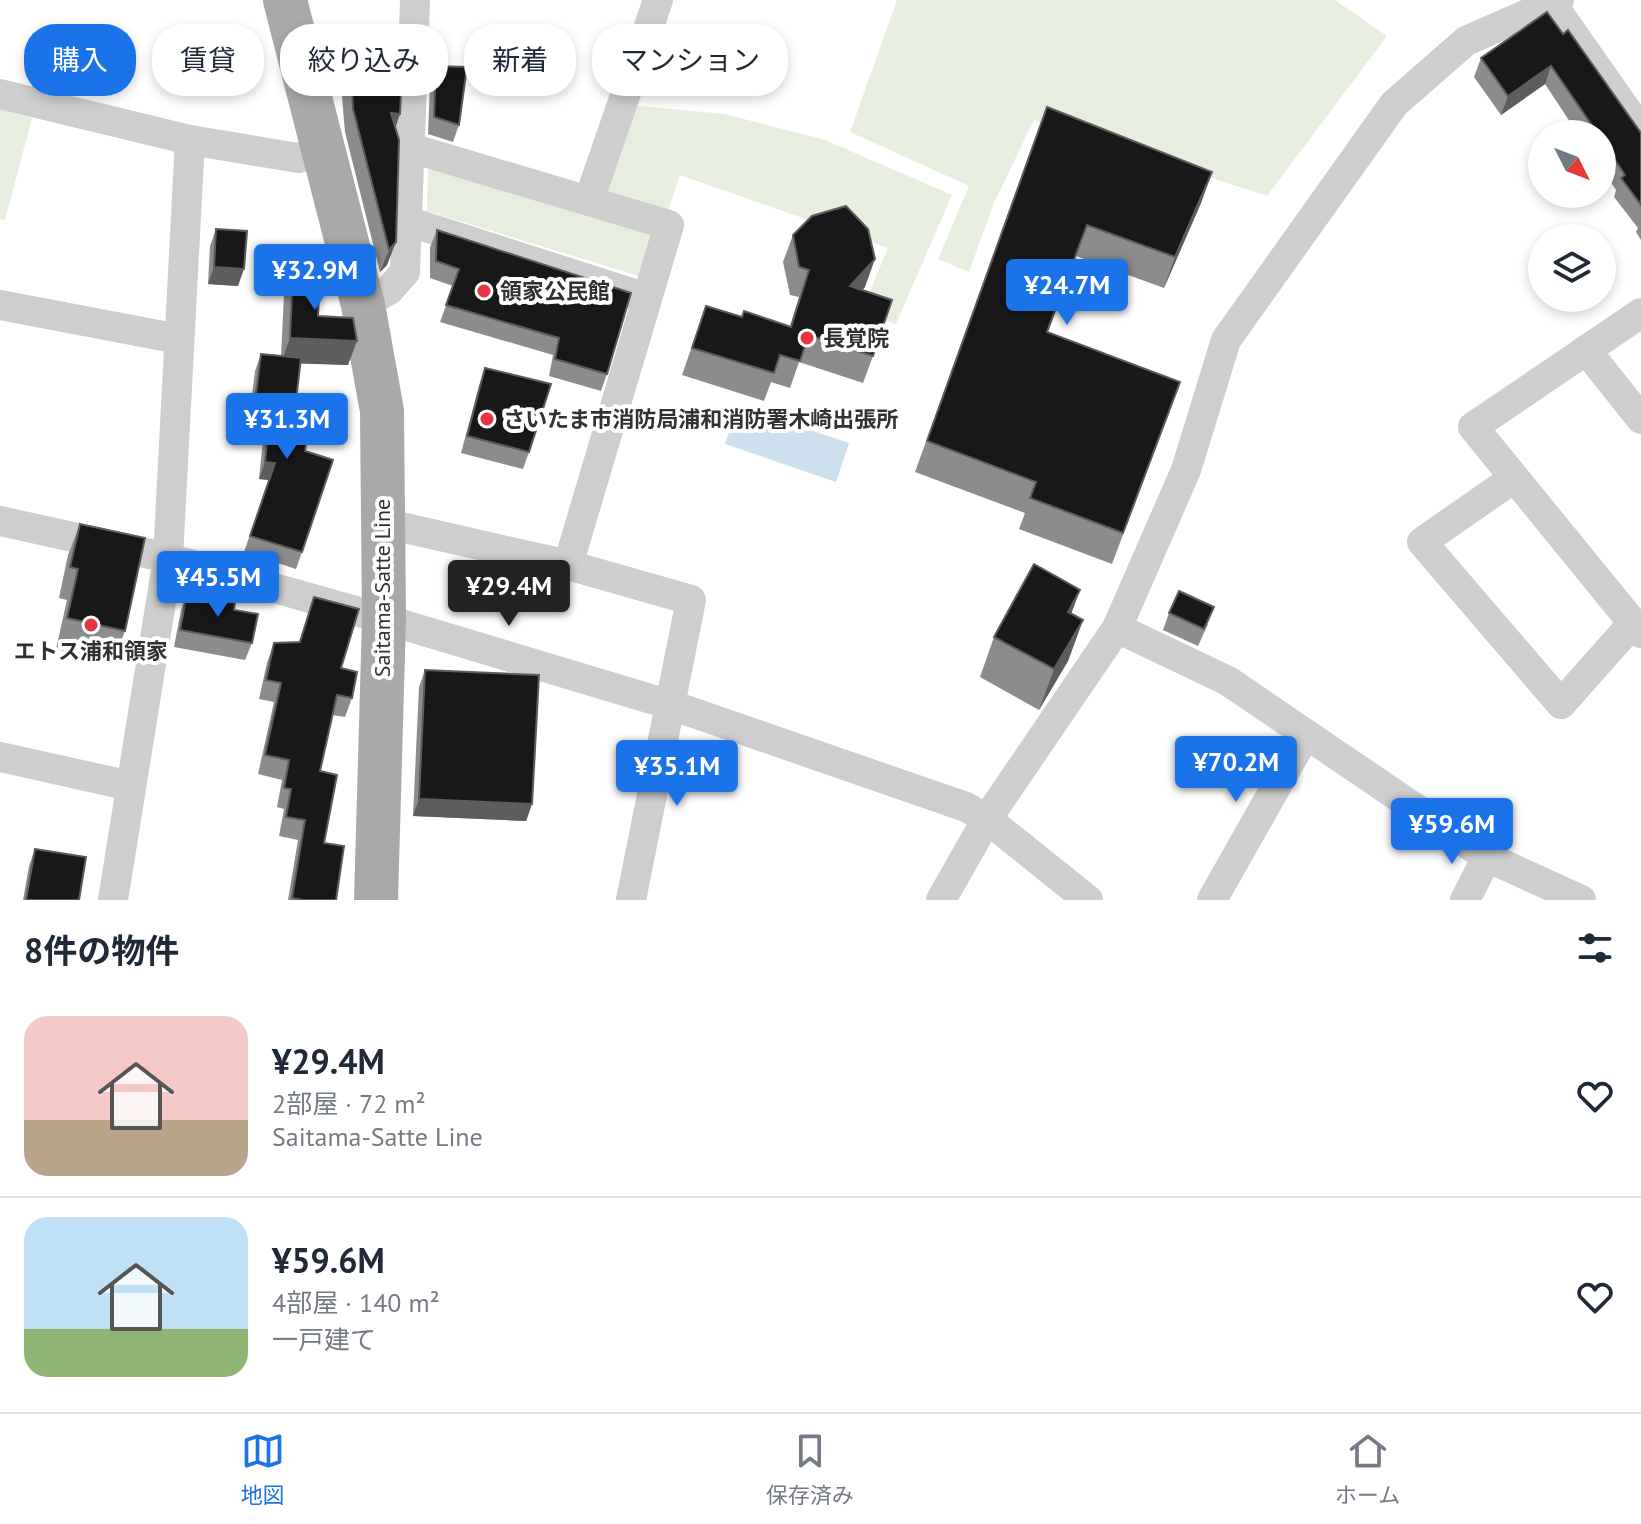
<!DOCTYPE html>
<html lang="ja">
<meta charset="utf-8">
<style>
:root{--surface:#fff;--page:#f6f6f7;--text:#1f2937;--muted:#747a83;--line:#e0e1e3;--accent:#1a73e8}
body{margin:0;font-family:"PT Sans","Noto Sans JP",sans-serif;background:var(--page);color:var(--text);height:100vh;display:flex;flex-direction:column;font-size:30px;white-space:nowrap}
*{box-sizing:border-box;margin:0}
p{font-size:26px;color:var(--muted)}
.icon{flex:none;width:44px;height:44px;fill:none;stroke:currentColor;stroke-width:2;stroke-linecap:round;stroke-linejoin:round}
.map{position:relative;height:900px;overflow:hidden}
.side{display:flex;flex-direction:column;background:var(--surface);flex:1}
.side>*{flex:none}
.top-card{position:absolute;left:24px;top:24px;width:800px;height:72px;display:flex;gap:16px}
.needle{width:52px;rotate:132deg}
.controls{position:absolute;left:1528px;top:120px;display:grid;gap:16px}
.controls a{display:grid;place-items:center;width:88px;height:88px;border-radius:50%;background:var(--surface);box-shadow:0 4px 12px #0003;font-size:40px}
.price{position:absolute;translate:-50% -68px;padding:0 18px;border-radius:8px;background:var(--accent);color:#fff;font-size:26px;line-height:52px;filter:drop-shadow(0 2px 4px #0008)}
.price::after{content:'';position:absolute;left:50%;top:48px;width:24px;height:18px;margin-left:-12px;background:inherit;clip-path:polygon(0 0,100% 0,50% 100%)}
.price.active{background:#222;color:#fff}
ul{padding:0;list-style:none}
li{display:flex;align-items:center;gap:24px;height:200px;padding:0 24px}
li+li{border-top:2px solid var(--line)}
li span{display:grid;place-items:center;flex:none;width:224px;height:160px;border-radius:24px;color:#555}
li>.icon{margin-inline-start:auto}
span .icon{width:96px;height:96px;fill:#fffc;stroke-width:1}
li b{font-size:34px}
h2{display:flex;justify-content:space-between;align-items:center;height:96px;padding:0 24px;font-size:34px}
.pill{padding:0 28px;border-radius:32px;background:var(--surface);box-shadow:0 4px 12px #0003;font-size:28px;line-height:72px}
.pill.active{background:var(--accent);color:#fff}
.tab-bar{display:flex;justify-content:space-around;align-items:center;height:112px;border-top:2px solid var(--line);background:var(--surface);font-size:22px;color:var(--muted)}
.tab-bar a{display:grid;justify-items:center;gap:4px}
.tab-bar .active{color:var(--accent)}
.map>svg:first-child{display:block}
.green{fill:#e7eedf}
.water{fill:#cce0ed}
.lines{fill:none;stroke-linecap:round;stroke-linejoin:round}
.street{stroke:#cecece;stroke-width:30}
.primary{stroke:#a9a9a9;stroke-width:44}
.wall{fill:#8c8c8c}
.shaded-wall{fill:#5d5d5d}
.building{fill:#181818;stroke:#5d5d5d;stroke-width:2}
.poi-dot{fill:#e73442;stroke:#fff;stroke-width:3}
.labels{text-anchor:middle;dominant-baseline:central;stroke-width:8;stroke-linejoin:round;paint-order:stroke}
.poi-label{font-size:22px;font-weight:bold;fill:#313131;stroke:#fff;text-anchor:start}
.street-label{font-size:22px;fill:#313131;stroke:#fff}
</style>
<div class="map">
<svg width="1641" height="900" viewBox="0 0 1641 900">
<rect width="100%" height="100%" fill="#fff"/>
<g class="green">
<path d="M897,0H1335L1387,36L1267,196L1034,120L994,203L969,272L938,259L969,186L850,132Z"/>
<path d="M629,105L725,114L825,140L952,195L896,324L860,314L888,248L680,175L666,217L602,198Z"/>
<path d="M0,109L32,118L5,220L0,219Z"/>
<path d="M428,161L660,232L645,278L427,211Z"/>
</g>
<path class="water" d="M738,406L849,443L836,482L725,444Z"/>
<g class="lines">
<g class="street">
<path d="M1552,4L1641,131"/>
<path d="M0,94L190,140L298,158L322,151"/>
<path d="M411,148L669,225L568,565"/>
<path d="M589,200L658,0"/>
<path d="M407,221L647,298"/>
<path d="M0,305L179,339"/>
<path d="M363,305L389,290L405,272L415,0"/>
<path d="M1641,313L1473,427L1641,633"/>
<path d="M1586,350L1641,419"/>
<path d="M1514,478L1422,542L1561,704L1633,623"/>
<path d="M0,521L168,558L384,619L671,705L966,807L987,819L1088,900"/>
<path d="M383,523L568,565L691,600L631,900"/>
<path d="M1117,628L1228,681L1487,857L1581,900"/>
<path d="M0,757L131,786"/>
<path d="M113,900L168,558L190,140"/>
<path d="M941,900L987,819L1117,628L1186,470L1226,340L1394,104L1466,41L1559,0"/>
<path d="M1212,900L1306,734"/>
<path d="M1465,900L1487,857"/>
</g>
<path class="primary" d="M285,0L363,305L382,411L384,619L376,900"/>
</g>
<g class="wall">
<path d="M1563,34L1641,133V240L1636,232L1638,228L1614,197L1616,190L1602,169V134H1578L1545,84L1501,115L1474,77L1481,58Z"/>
<path d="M436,66L459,125L453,142L428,134L430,83Z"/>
<path d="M351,74L400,114L395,128L399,140L387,265L380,272L345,132L342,97Z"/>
<path d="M1047,107L1212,172L1201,203L1164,288L1076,256L1048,332L1180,382L1112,564L1019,529L1025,513L915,472Z"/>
<path d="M216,229L238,286L208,284L210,246Z"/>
<path d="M437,230L607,374L601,391L549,376L553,355L440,322L453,286L430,278V247Z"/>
<path d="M793,235L865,287L862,290L873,356L863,383L799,362L790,388L771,382L764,401L682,375L706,306L742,317L790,326L799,297L790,295L783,262Z"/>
<path d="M293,270L318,316L348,365L300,363L291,442L302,552L296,569L244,552L269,480L259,479L265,421L249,419L255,371L261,354L281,356L284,295Z"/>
<path d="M485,368L529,452L523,469L461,453L479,386Z"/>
<path d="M80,524L125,631L113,662L56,649L67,600L59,598L68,555Z"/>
<path d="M1080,590L1071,614L1083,620L1068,661L1039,710L980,677L994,637Z"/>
<path d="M187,593L234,610L252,643L245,660L174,647L181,610Z"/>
<path d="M314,597L352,698L345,717L332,715L320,771L324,843L336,900H288L298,840L279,836L284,809L277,807L282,780L258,774L274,702L259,699L267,663L274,643L299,642Z"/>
<path d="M1169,613L1208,624L1198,646L1163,630Z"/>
<path d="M425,670L532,804L526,821L413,816L419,687Z"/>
<path d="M35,849L79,900H23L29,866Z"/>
</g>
<g class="shaded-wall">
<path d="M1551,66L1545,84L1501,115L1508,96Z"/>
<path d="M391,113L400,114L392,137Z"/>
<path d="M1212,172L1201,203L1164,288L1175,257Z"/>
<path d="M396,242L387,265L380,272L389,250Z"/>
<path d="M875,259L865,287L840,313L850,286Z"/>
<path d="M214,267L244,269L238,286L208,284Z"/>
<path d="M290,338L357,341L348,365L281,363Z"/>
<path d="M255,402L271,404L265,421L249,419Z"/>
<path d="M265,462L275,463L269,480L259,479Z"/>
<path d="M1080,590L1065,630L1068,612Z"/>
<path d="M1083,620L1068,661L1039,710L1054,669Z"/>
<path d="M419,799L532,804L526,821L413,816Z"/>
</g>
<g class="building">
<path d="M1547,12L1563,34L1568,30L1641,133V205L1621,178L1625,175L1602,140V134H1598L1551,66L1508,96L1481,58Z"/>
<path d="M436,66L467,67L459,125L434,117Z"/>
<path d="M402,71L400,114L391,113L399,140L396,242L389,250L353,109L351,74Z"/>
<path d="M1047,107L1212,172L1175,257L1087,225L1047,332L1180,382L1123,533L1030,498L1036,482L927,441Z"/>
<path d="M846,206L868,229L875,259L850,286L892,300L873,356L809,335L800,361L780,355L774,373L692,348L706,306L742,317L744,311L791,327L809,270L799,267L793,235L812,216Z"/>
<path d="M216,229L247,231L244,269L214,267Z"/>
<path d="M437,230L631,293L607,374L555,359L559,338L446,305L459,269L436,261Z"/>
<path d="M293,270L320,271L318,316L353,318L357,341L290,338Z"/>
<path d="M261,354L301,358L291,442L306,443L305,451L333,460L302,552L250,536L275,463L265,462L271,404L255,402Z"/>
<path d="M485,368L551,384L529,452L467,436Z"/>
<path d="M80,524L145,538L125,631L67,618L78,569L70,567Z"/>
<path d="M1034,564L1080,590L1068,612L1083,620L1054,669L994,637Z"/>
<path d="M1179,591L1214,607L1204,629L1169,613Z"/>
<path d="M187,593L235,602L234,610L258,614L252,643L180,630Z"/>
<path d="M314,597L359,609L341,668L357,672L352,698L337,695L320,771L337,775L324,843L344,846L336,900H303L292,898L305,820L286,817L291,789L284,788L289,760L265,755L281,683L266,680L274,643L300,642Z"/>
<path d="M425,670L539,675L532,804L419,799Z"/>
<path d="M35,849L86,857L79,900H26Z"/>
</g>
<g class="poi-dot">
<circle cx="484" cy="291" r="8"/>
<circle cx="807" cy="338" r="8"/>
<circle cx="487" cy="419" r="8"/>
<circle cx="91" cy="625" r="8"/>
</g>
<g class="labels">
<g class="poi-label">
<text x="500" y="291">領家公民館</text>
<text x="823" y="338">長覚院</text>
<text x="503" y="419">さいたま市消防局浦和消防署木崎出張所</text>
<text x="91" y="651" text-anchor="middle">エトス浦和領家</text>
</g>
<g class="street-label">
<text transform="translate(382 588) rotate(-90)">Saitama-Satte Line</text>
</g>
</g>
</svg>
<div class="controls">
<a><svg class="needle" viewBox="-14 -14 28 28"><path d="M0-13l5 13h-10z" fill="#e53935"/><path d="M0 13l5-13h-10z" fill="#747a83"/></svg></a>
<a><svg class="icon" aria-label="layers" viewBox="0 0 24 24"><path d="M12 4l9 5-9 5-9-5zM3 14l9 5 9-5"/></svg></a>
</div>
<b class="price" style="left:315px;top:312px">¥32.9M</b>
<b class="price" style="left:1067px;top:327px">¥24.7M</b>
<b class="price" style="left:287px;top:461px">¥31.3M</b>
<b class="price" style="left:218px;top:619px">¥45.5M</b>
<b class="price active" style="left:509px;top:628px">¥29.4M</b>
<b class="price" style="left:1236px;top:804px">¥70.2M</b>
<b class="price" style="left:677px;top:808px">¥35.1M</b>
<b class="price" style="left:1452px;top:866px">¥59.6M</b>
<div class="top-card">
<a class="pill active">購入</a>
<a class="pill">賃貸</a>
<a class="pill">絞り込み</a>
<a class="pill">新着</a>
<a class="pill">マンション</a>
</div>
</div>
<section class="side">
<h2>8件の物件<svg class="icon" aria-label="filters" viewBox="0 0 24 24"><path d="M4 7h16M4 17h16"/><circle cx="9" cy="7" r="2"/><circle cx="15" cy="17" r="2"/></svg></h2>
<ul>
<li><span style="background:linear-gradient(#f6c9c9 65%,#b9a48a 0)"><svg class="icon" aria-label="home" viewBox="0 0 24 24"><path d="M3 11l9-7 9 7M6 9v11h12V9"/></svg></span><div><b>¥29.4M</b><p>2部屋 · 72 m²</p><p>Saitama-Satte Line</p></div><svg class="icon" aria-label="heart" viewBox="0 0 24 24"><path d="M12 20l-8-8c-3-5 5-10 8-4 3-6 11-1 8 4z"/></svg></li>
<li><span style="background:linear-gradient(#bfe0f5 70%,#8fb573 0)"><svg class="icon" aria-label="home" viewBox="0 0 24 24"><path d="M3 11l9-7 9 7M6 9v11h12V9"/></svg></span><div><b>¥59.6M</b><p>4部屋 · 140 m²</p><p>一戸建て</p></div><svg class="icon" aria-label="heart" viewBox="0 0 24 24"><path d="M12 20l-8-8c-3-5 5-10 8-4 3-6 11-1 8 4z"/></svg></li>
</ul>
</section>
<nav class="tab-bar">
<a class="active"><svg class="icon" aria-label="map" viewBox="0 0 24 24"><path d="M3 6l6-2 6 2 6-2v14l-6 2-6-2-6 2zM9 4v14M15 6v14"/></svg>地図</a>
<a><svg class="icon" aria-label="saved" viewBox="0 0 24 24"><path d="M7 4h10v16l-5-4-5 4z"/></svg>保存済み</a>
<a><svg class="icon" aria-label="home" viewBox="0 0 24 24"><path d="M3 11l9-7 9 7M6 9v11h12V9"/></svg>ホーム</a>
</nav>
